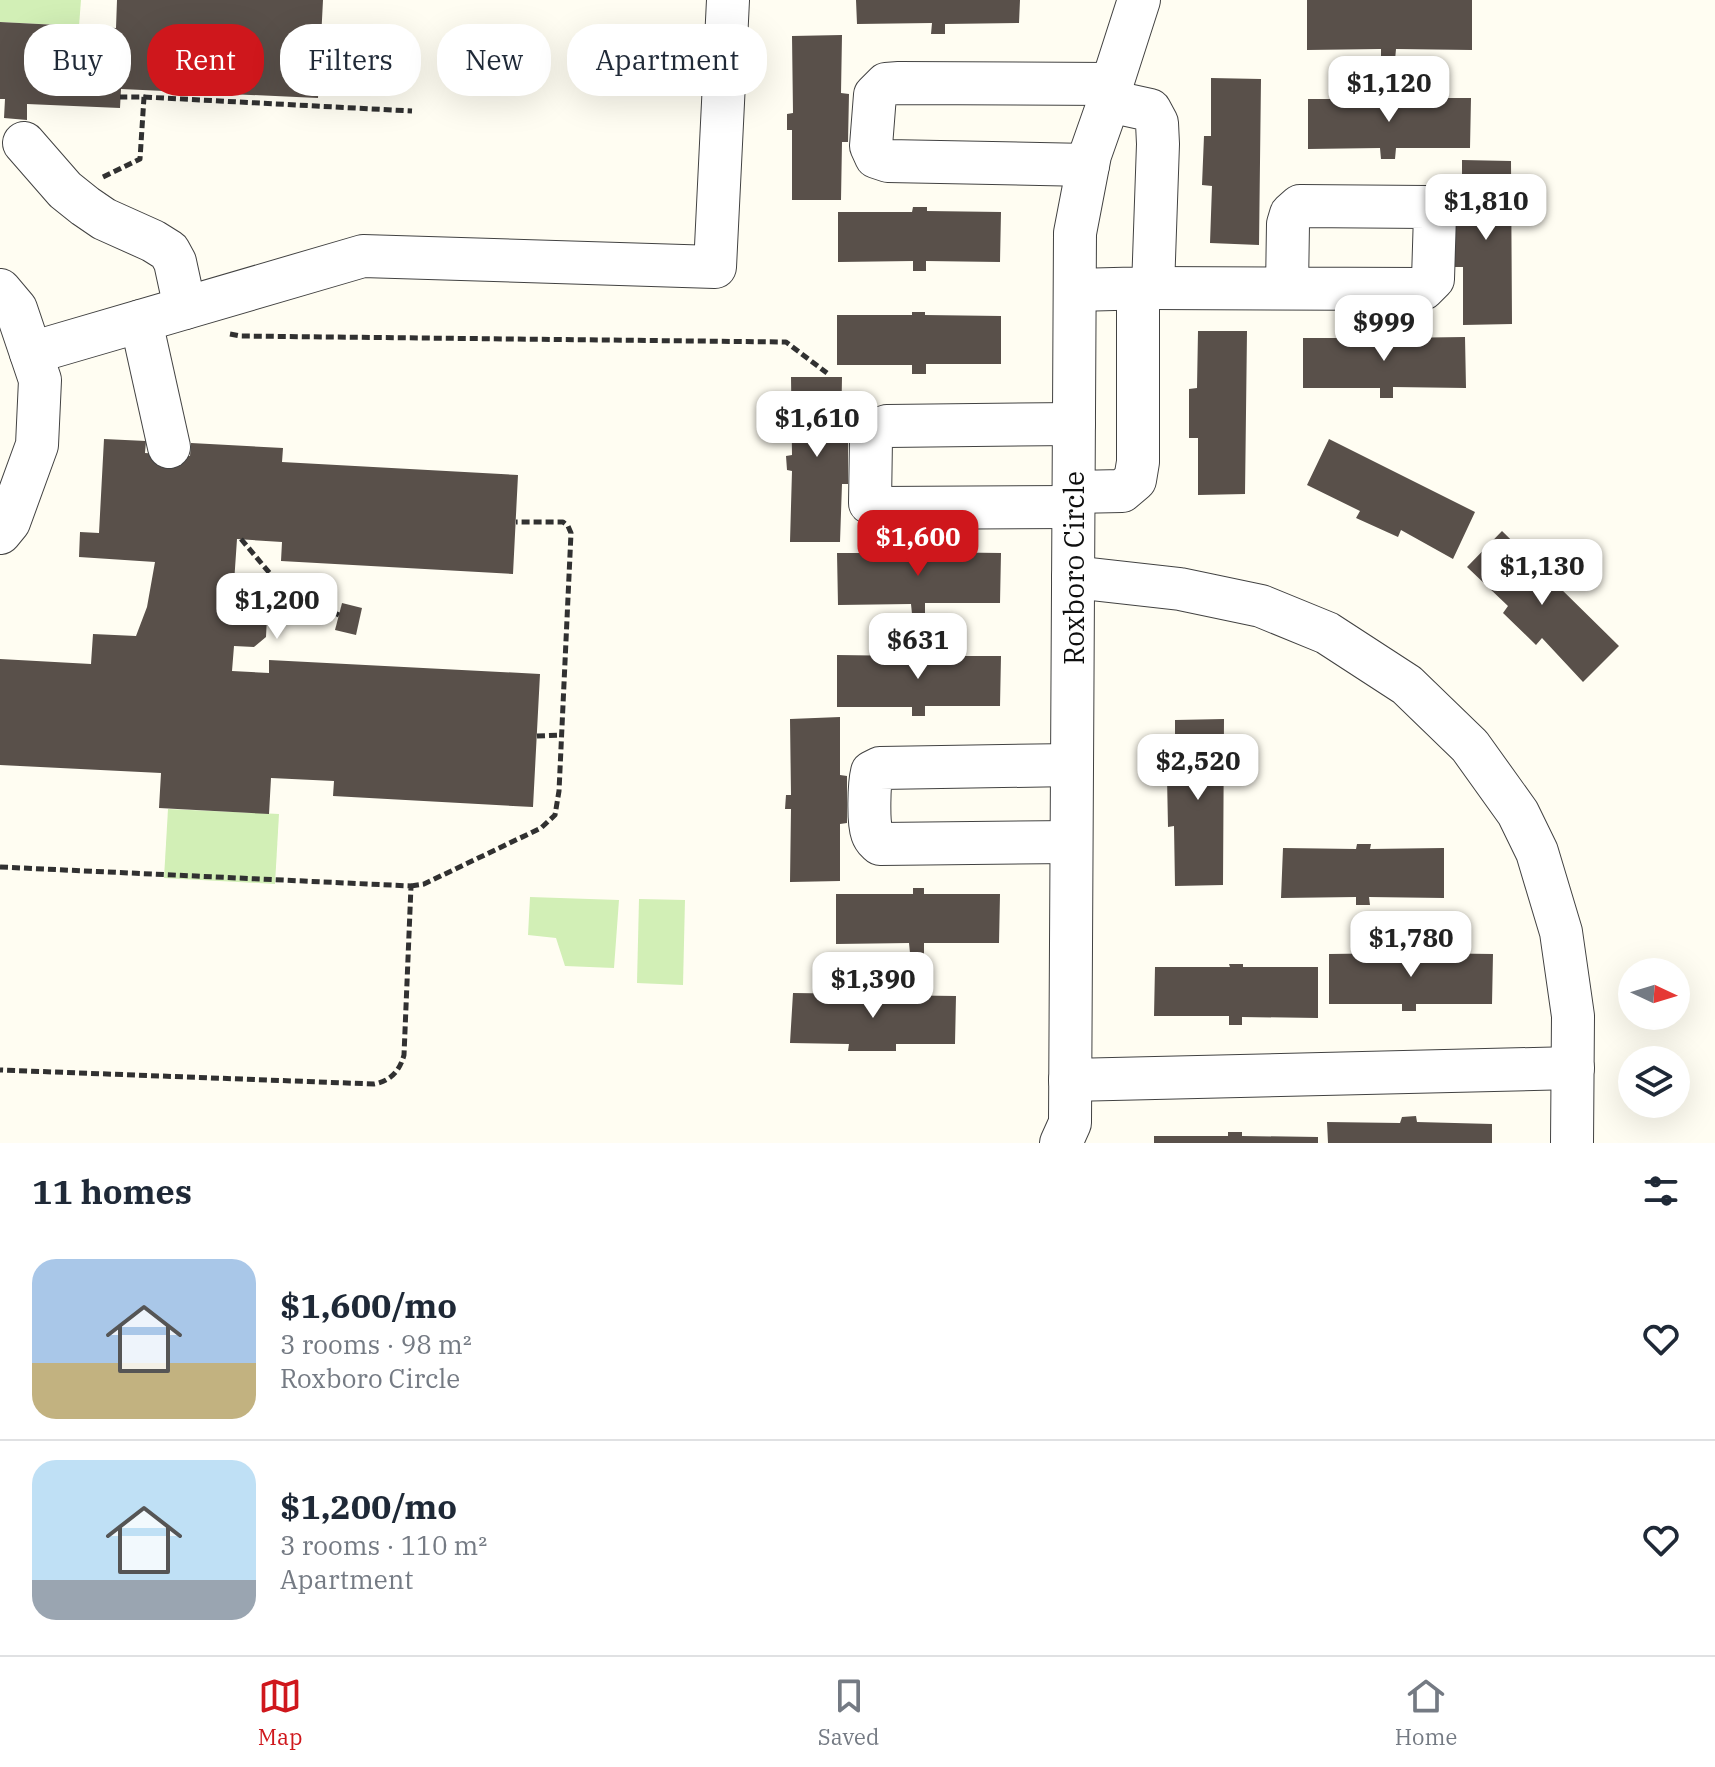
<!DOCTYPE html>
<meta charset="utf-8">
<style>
:root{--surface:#fff;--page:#f2f2f3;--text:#1f2937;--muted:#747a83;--line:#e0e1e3;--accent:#cf171c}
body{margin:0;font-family:"IBM Plex Serif",serif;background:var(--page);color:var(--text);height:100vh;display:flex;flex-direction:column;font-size:30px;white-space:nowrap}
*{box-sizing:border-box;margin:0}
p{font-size:26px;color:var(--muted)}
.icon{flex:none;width:44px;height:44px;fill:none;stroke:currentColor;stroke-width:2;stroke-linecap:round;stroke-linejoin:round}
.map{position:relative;height:1143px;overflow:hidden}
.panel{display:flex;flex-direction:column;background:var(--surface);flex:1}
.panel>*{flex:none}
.banner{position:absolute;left:24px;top:24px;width:800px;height:72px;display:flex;gap:16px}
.needle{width:52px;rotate:94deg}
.buttons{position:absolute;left:1618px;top:958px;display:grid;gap:16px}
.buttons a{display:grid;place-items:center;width:72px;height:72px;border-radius:50%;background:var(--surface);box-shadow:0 8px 32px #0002;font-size:40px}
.price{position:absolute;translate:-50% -68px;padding:0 18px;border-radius:16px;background:#fff;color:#222;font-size:26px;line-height:52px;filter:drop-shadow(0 2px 4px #0008)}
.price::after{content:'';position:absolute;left:50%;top:48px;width:24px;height:18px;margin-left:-12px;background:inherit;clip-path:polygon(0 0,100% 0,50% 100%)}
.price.current{background:var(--accent);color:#fff}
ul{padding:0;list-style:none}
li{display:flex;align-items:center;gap:24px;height:200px;padding:0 32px}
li+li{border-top:2px solid var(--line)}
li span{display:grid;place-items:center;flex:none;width:224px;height:160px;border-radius:24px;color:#555}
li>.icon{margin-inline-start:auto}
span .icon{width:96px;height:96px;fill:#fffc;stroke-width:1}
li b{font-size:34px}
h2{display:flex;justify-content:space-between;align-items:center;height:96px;padding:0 32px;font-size:34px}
.tag{padding:0 28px;border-radius:32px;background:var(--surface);box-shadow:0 8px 32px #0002;font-size:28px;line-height:72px}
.tag.current{background:var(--accent);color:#fff}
.menu{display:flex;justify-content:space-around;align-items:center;height:112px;border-top:2px solid var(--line);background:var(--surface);font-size:22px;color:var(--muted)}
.menu a{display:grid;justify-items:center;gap:4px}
.menu .current{color:var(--accent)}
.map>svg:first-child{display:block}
.green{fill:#d2efb6}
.building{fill:#59504a}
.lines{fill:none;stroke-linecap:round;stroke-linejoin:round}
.minor-casing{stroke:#424242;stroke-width:44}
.path{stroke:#313131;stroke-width:5;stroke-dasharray:8 4;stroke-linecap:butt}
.minor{stroke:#fff;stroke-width:42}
.labels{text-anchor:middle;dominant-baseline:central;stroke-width:8;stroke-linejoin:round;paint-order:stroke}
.street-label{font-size:28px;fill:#0f0f0f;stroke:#fff}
</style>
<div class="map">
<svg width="1715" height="1143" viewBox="0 0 1715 1143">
<rect width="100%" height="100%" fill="#fffdf2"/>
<g class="green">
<path d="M0,0H81L79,26L0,22Z"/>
<path d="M168,809L279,814L275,884L164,878Z"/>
<path d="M530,897L619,900L614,968L565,966L556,938L528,935Z"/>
<path d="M639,899L685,900L683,985L637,983Z"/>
</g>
<g class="building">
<path d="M117,0H323L318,98L121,89L120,108L27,104V120L4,118L5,99H0V22L116,28Z"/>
<path d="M856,0H1020L1019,23L945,24V34H931L932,23L857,24Z"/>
<path d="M1307,0H1472V50L1396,49L1395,60L1381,59V49L1307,50Z"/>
<path d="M842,35L841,93L849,94L848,142H842L841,200H792V130H787V114L793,113L792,36Z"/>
<path d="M1211,78L1261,79L1259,245L1210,243L1212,186L1202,185L1204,136H1211Z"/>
<path d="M1382,96H1395V98H1471L1470,148H1396L1395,159H1381L1380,148L1308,149V99H1382Z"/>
<path d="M1462,160L1511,161L1512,324L1463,325V267H1454L1455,219H1462Z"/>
<path d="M913,207H927V211L1001,212L1000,262L926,261V271H913V261L838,262V212H912Z"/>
<path d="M912,312H925V315L1001,316V364H926V374H912V365H837V315H912Z"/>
<path d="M1198,331H1247L1245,494L1198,495V438H1189V389L1197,388Z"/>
<path d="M1379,333L1392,334L1393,338L1465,337L1466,388L1393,387V398H1380V388H1303V338H1379Z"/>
<path d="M791,377H842L841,436L848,435V484H842L840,542H790L792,471L787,470L786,456L792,455Z"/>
<path d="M104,439L146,441L145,453L190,456L191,443L283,448L282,462L518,475L513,574L281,561L282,542L237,539L234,583L259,584L268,596L266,637L254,647L234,646L232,671L269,673V660L540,674L533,807L333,796L334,781L271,778L269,814L159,808L161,773L0,765V659L91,664L93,634L136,636L147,607L155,562L79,557L80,532L99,533Z"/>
<path d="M1329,439L1475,512L1453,559L1401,530L1398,537L1356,518L1360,511L1307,485Z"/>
<path d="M1502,531L1619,646L1583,682L1542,638L1536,645L1503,613L1508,606L1467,567Z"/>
<path d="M911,546H924V552L1001,553L1000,603H925V614H912L911,604L838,605L837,553H911Z"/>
<path d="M342,603L362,608L356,635L335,630Z"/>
<path d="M911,652H926L925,656H1001L1000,706H925V716H912V707H837V655L911,656Z"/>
<path d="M840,717V775L847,776V823L840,824V881L790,882L791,809H785L786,795H791L790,719Z"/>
<path d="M1224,719L1223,885L1175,886L1174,826L1168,827L1167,777L1175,776V720Z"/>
<path d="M1357,844H1371L1370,849L1444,848V898L1369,897L1370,905H1356V897L1281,898L1283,848L1356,849Z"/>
<path d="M913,888H924V894H1000L999,943H924V954L910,953L909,943L836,944V894H913Z"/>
<path d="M1404,951H1417V953L1493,954L1492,1004H1416V1011H1402V1004H1329V954L1404,953Z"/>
<path d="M1229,964H1243V967H1318V1018L1242,1017V1025H1229V1016H1154L1155,967H1230Z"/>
<path d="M868,991L880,992V995L956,996L955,1044H896V1051H848L849,1044L790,1043L793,993L868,994Z"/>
<path d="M1416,1116L1417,1122L1492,1124V1143H1328L1327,1122L1400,1123L1402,1117Z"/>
<path d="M1228,1132H1242V1136L1318,1137V1143H1154V1136H1228Z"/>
</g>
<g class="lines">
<g class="minor-casing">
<g id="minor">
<path d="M24,143L65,190L85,206L104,219L153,241L169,251L175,262L185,308"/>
<path d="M1088,165L888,161L876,157L871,146L875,95L886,84L899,83L1112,84"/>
<path d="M1153,288L1423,289L1433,279L1435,214L1427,207L1300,206L1291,214L1288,224L1287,288"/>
<path d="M0,290L16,309L40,380L37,445L9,522L0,533"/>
<path d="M1075,290L1153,288L1158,144L1157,123L1150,110L1109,101"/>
<path d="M141,321L169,447"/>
<path d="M31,353L363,256L715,267L728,0"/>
<path d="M1073,492L1122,491L1135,480L1138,462V289"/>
<path d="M1073,507L879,508L870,503L871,439L878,429L887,426L1074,424"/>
<path d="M1073,577L1180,589L1261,606L1327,633L1407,685L1470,746L1518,813L1537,852L1561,932L1573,1016L1572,1143"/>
<path d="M1071,842L880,844C875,839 874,839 872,833C868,822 869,784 872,772L880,768L1072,765"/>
<path d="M1070,1080L1573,1068"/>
<path d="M1061,1143L1070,1123L1075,233L1090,155L1109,101L1112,84L1139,0"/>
</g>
</g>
<g class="path">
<path d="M144,97L412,111"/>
<path d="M103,177L140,159L144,97H120"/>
<path d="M230,334L240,336L786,342L827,373"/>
<path d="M241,539L283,589L339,615"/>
<path d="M537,736L561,735"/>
<path d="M0,867L411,886L404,1055C400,1070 391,1081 374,1084L0,1070"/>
<path d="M411,886L424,884L541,828L555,815L559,791L571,533L568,526L563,522H516"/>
</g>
<use href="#minor" class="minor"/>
</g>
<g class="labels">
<g class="street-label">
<text transform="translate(1073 568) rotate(-90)">Roxboro Circle</text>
</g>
</g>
</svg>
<div class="buttons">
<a><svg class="needle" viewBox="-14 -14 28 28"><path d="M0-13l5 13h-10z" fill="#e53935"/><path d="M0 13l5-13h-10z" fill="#747a83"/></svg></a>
<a><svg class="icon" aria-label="layers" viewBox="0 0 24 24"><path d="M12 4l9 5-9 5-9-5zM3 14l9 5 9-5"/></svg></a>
</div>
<b class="price" style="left:1389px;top:124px">$1,120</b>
<b class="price" style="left:1486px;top:242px">$1,810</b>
<b class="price" style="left:1384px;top:363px">$999</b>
<b class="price" style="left:817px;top:459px">$1,610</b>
<b class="price current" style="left:918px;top:578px">$1,600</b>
<b class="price" style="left:1542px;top:607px">$1,130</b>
<b class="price" style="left:277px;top:641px">$1,200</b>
<b class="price" style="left:918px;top:681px">$631</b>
<b class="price" style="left:1198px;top:802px">$2,520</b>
<b class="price" style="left:1411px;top:979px">$1,780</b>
<b class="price" style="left:873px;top:1020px">$1,390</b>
<div class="banner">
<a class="tag">Buy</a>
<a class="tag current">Rent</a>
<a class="tag">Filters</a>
<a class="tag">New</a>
<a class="tag">Apartment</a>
</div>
</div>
<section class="panel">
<h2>11 homes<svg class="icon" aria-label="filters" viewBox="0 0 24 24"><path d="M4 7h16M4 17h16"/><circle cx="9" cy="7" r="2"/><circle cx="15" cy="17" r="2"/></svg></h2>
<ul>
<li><span style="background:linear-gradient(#a9c7e8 65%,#c2b280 0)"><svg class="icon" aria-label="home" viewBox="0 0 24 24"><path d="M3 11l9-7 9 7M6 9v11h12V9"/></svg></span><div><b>$1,600/mo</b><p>3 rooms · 98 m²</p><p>Roxboro Circle</p></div><svg class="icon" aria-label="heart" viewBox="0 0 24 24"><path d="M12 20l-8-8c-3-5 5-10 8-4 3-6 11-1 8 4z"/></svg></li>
<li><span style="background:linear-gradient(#bfe0f5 75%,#9aa5b1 0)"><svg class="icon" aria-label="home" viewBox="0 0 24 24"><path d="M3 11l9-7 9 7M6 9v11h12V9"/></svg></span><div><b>$1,200/mo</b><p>3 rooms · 110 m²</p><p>Apartment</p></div><svg class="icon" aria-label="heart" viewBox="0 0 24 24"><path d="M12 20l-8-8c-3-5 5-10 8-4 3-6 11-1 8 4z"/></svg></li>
</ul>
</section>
<nav class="menu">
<a class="current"><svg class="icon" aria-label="map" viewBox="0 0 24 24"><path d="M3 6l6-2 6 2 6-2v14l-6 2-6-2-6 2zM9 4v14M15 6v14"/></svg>Map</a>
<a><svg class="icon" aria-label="saved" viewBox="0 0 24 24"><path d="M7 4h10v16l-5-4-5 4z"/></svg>Saved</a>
<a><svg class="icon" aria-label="home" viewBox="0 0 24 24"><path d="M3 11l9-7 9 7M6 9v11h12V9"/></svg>Home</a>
</nav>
